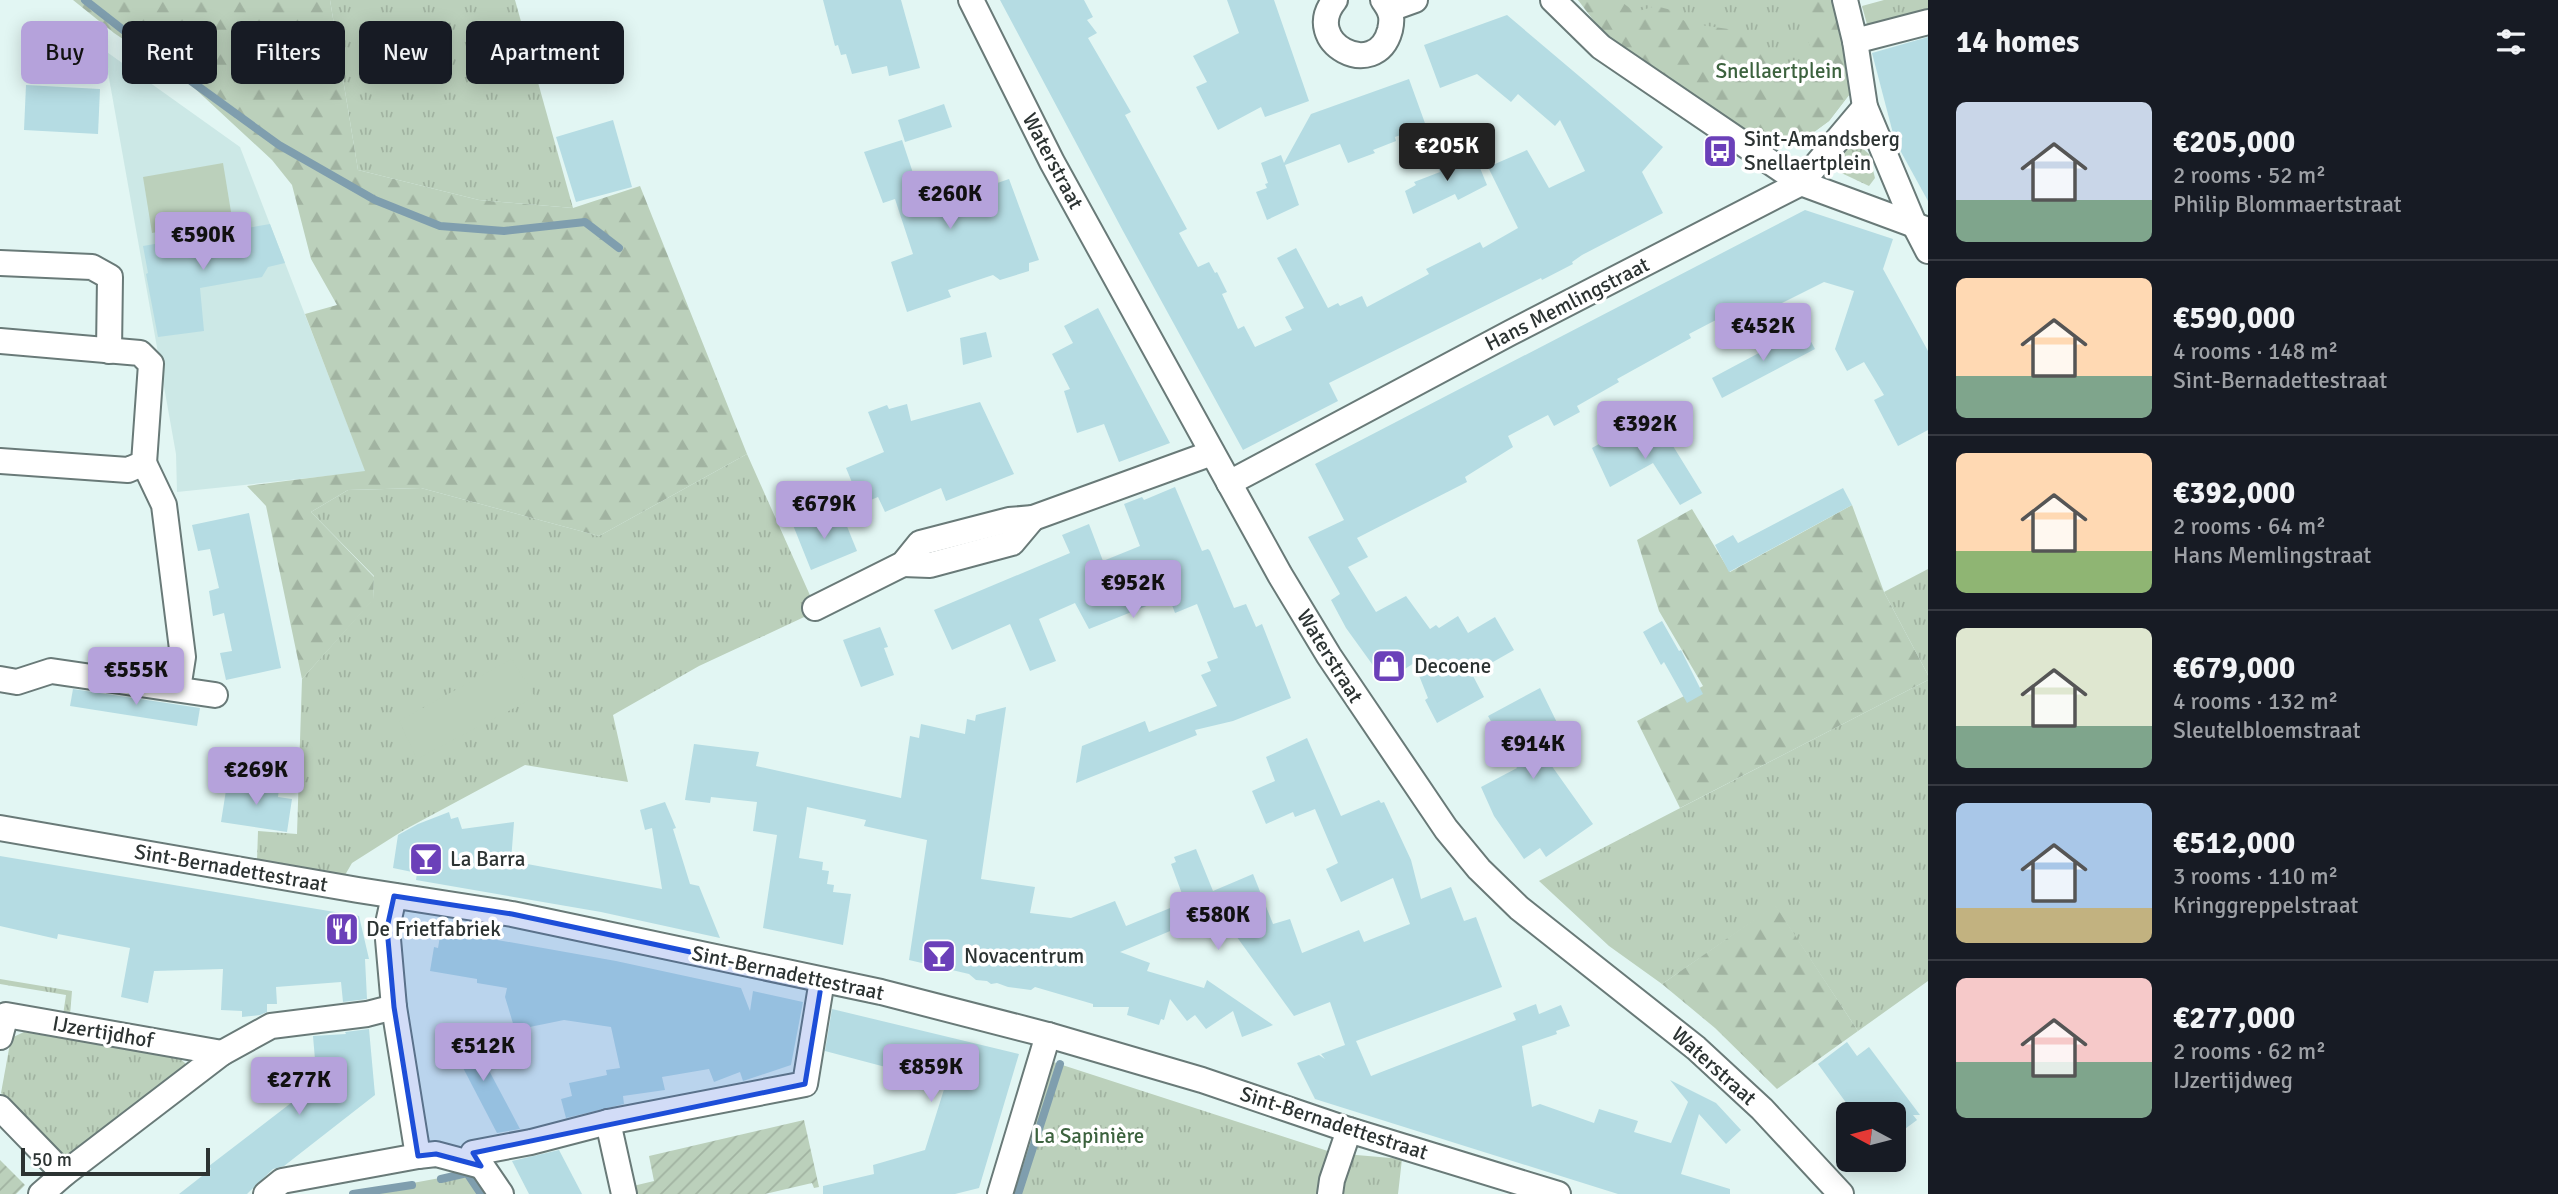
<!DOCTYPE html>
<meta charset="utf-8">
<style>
:root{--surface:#171b24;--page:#242831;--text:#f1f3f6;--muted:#9ea1a6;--line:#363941;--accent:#b5a2db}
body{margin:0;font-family:Signika,sans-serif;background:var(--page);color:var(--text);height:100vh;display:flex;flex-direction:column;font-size:26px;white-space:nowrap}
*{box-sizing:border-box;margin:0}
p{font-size:23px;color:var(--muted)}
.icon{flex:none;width:38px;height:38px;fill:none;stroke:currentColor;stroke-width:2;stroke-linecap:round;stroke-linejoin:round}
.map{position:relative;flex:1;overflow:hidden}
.sheet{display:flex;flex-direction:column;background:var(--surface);width:630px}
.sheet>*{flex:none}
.guide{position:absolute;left:21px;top:21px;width:665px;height:63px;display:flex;gap:14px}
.needle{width:46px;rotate:277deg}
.tools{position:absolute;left:1836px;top:1102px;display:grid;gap:14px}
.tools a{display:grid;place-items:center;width:70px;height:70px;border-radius:10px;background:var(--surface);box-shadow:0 4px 18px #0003;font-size:35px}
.scale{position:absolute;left:21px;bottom:18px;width:189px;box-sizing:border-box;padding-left:7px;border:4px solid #2c3332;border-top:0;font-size:19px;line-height:24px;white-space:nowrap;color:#2c3332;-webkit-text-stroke:5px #fff;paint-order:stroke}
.price{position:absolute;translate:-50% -60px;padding:0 16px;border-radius:7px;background:var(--accent);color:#111;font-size:23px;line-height:46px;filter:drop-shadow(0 2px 4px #0008)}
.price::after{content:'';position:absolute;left:50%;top:42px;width:21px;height:16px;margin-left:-10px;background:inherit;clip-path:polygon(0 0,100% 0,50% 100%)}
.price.active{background:#222;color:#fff}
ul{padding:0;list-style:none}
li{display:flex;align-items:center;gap:21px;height:175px;padding:0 28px}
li+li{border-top:2px solid var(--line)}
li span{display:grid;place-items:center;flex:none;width:196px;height:140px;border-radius:10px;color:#555}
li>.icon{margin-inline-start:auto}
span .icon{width:84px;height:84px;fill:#fffc;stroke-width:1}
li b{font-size:30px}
h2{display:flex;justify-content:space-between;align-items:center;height:84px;padding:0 28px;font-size:30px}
.chip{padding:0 24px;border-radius:10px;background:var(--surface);box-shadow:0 4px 18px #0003;font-size:24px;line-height:63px}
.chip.active{background:var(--accent);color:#111}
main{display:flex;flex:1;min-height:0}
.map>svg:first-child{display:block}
.built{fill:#cce8e6}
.grass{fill:url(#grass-tufts)}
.forest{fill:url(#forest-firs)}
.garden{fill:url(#garden-furrows)}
.pitch{fill:#bbd0bb}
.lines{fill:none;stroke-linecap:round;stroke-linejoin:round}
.stream{stroke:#7f9eae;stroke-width:8}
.building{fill:#b5dce3}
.minor-casing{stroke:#697a78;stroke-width:28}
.minor{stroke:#fff;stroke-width:24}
.marked{fill:#1d4ed8;fill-opacity:0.2;stroke:#1d4ed8;stroke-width:5;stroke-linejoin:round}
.labels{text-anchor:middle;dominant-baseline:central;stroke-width:7;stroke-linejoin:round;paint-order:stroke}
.park-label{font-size:21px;fill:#3c623e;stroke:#fff}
.poi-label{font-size:21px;fill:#2c3332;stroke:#fff;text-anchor:start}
.street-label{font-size:21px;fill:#2c3332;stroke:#fff}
</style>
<main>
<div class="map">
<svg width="1928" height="1194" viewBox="0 0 1928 1194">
<defs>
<pattern id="grass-tufts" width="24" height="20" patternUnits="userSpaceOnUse" patternTransform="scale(1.75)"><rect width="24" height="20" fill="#bbd0bb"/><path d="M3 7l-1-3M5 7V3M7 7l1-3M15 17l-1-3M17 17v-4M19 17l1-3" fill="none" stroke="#a1b3a1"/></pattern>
<pattern id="forest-firs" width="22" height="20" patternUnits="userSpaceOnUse" patternTransform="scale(1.75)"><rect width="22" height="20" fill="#bbd0bb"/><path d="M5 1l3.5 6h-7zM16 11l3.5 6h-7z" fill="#a1b3a1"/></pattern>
<pattern id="garden-furrows" width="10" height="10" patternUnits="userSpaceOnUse" patternTransform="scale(1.75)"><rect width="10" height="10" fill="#bbd0bb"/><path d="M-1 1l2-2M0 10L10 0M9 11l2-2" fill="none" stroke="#a1b3a1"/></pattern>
</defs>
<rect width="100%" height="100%" fill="#e2f6f3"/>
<path class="built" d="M104,50L240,147L366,472L177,492L176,454Z"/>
<g class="grass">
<path d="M330,0H515L573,208L479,200L358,170Z"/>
<path d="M1578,0H1834L1849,95L1829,121L1799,143L1779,144Z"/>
<path d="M1884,0H1928V12L1868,28L1862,6Z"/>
<path d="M1848,147H1861L1869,154L1875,178L1869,186L1835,170V160Z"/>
<path d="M747,454L817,611L699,666L613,715L628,782L525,765L404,830L352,863L345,875L257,861L258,831L297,834L302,679L373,599L374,576L311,512L348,490L421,488L599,536Z"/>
<path d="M1928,569V675L1884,592Z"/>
<path d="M1928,680V981L1858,1031L1775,906L1662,984L1609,946L1539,881Z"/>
<path d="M0,979L72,991L70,1015H63L66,995L0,984Z"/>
<path d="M24,1032L179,1058L185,1063V1067L69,1158H62L1,1093L11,1038Z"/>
<path d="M1050,1061L1334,1153L1402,1159L1398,1194H1008Z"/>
<path d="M467,1173L483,1194H353Z"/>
</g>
<g class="forest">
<path d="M73,0H330L358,170L479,200L573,208L640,186L747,454L599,536L421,488L348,490L311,512L374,577L373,600L302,679L266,506L247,486L365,471L305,314L337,305L311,259L292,185L272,160L191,85L114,33Z"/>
<path d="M1578,0H1619L1635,12L1656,6L1671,10L1687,23L1728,29L1750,38L1793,71L1806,73L1810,49L1801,0H1834L1853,71L1849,95L1829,121L1799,143L1779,144L1747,135L1606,37Z"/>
<path d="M1852,505L1884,592L1928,675V680L1680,808L1637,721L1703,686L1659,611L1637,540L1692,509L1730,572Z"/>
<path d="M1775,905L1858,1031L1777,1089L1715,1028L1662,984Z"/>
</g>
<g class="garden">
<path d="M804,1120L819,1187L814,1188L812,1183L765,1194H635L633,1186L654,1181L649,1156Z"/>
<path d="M0,1160L25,1185L16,1194H0Z"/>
</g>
<g class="pitch">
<path d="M223,163L232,218L152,233L143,177Z"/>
<path d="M512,659L535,697L417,759L399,721Z"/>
</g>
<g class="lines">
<g class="stream">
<path d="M85,0L159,58"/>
<path d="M173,68L279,145L375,200L440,226L504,231L585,222L619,248"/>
<path d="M441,1179L467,1173L481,1194"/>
<path d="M353,1194L412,1185"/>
<path d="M1018,1194L1060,1064"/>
</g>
</g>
<g class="building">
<path d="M823,0H901L920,68L889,76L887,66L852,74L846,54L841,55L838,45L835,46Z"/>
<path d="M1000,0H1084L1093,17L1087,20L1097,33L1088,38L1131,112L1125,115L1187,229L1179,233L1198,267L1209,262L1215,273L1217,272L1227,292L1222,294L1238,329L1244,326L1255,347L1292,330L1285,317L1304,308L1277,258L1296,248L1328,308L1338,303L1340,306L1362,296L1367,307L1429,274L1426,269L1480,242L1483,248L1518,228L1488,167L1527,150L1549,188L1585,171L1560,120L1555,126L1518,94L1511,102L1477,74L1440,88L1424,45L1507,15L1663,147L1642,172L1663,213L1582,255L1572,262L1573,264L1542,280L1541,278L1329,383L1338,401L1243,450L1123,231Z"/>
<path d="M1227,0H1274L1309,101L1265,117L1261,107L1218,130L1196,87L1207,82L1193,56L1239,33Z"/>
<path d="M1928,37V201L1895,141L1872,53Z"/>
<path d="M1409,79L1426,126L1395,137L1396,141L1373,150L1375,153L1348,163L1340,144L1285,165L1299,205L1267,220L1256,192L1267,188L1265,184L1268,183L1261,163L1281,155L1284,163L1311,114Z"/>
<path d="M26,85L100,89L98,134L24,130Z"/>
<path d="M944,104L952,127L905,142L898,120Z"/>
<path d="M613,120L632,187L576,202L556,137Z"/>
<path d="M902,140L919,191L948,181L953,198L1009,179L1039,260L1029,263V271L1000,280L993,275L948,290L951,297L907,312L891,262L913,254L895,199L883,203L864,152Z"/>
<path d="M1473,151L1487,185L1458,200L1455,194L1413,214L1405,191L1416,185L1414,182L1440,172L1437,164Z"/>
<path d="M1805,210L1893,239L1883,269L1928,351V430L1898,446L1874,400L1884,395L1864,362L1847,371L1835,349L1854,291L1824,282L1746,321L1739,308L1689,334L1691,338L1617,379L1619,382L1577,406L1580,412L1554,426L1548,415L1508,436L1513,447L1465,477L1467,482L1357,538L1368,557L1348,567L1376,612L1406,596L1430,629L1436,625L1439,628L1458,616L1468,633L1495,617L1514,650L1472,674L1484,697L1437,723L1425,700L1428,698L1414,663L1385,682L1346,628L1331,600L1340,594L1308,537L1344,520L1315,464Z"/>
<path d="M270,224L285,263L268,267L262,277L200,288L204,331L158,337L146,274L148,273L143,246Z"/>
<path d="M1098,308L1170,443L1119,462L1104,424L1077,433L1064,391L1070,389L1052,354L1073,343L1064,326Z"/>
<path d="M1804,329L1815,349L1722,398L1712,378Z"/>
<path d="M986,332L992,357L963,365L960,338Z"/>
<path d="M980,402L1014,474L946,501L941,488L885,512L878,497L861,504L846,468L884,452L868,412L887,405L889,409L907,404L911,421Z"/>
<path d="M1639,421L1651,441L1665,433L1702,493L1680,505L1653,463L1610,487L1592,448Z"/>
<path d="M1175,487L1202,551L1208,549L1210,551L1234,608L1246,604L1256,627L1262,624L1291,698L1233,721L1195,730L1197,735L1076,783L1082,746L1145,721L1149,732L1217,706L1201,675L1211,671L1207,662L1218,658L1197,604L1175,613L1169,597L1089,629L1075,603L1039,619L1056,661L1030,671L1010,624L952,650L934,610L1070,553L1062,535L1089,524L1103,561L1140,546L1124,504L1142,497L1144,500Z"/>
<path d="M1843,488L1852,505L1729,572L1715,545L1733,535L1738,543Z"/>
<path d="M249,513L281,668L226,680L220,653L232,651L224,613L213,616L209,591L219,588L210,549L198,551L192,525Z"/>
<path d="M816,515L817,517L822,515L826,527L844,519L857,551L811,570L793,525Z"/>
<path d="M1662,621L1679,651L1681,650L1703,694L1687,703L1664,662L1661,665L1643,632Z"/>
<path d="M880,627L888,647L884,648L894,675L861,687L843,640Z"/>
<path d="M1540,688L1567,743L1544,755L1593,824L1546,857L1540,848L1524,859L1494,816L1481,787L1517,768L1488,716Z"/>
<path d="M73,689L200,708L197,726L70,706Z"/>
<path d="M1006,707L981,879L1035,887L1030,913L1071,918L1115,901L1126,926L1185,902L1171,864L1176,862L1174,857L1196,849L1213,891L1253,874L1273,924L1290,919L1302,953L1359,930L1364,942L1410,924L1393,878L1341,902L1326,869L1338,863L1315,809L1295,817L1293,812L1266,824L1252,791L1275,781L1266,757L1307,738L1341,816L1379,800L1381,803L1384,802L1411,860L1421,899L1451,887L1464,921L1476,917L1502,987L1356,1041L1371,1076L1516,1020L1513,1013L1536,1004L1539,1014L1561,1005L1570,1026L1556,1031L1557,1034L1522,1046L1532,1107L1540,1104L1594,1123L1599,1109L1638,1121L1634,1132L1671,1143L1688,1102L1670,1080L1716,1103L1741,1130L1726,1144L1699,1114L1681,1174L1730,1189V1194H1618L1315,1099L1297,1063L1319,1055L1325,1059L1321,1054L1345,1045L1330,1002L1294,1016L1218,911L1120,952L1150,963L1147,971L1204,988L1207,980L1273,1025L1242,1037L1233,1011L1206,1029L1195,1015L1187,1021L1170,999L1164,1020L1161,1019L1159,1025L1127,1015L1129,1007H1093V1004L1035,987L1031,990L1008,987L997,983L991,984L987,981L976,980L969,974L909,960L927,840L864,826L866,820L807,807L799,858L823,862L822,870L829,871L827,884L834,885L833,892L851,894L843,945L763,928L777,835L753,831L757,802L711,797L710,803L685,800L694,744L759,752L756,766L901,798L910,736L919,738L921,724L965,734L967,719L975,721L976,715Z"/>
<path d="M241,783L279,789L278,797L292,799L287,832L221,822L227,784L240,786Z"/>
<path d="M665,802L676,828L673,829L690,884L699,886L720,938L601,912L416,880L417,873L393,868L398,835L418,824L449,812L451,819L458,817L462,829L514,822L511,861L662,889L652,828L645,830L640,810Z"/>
<path d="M0,856L359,916L369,959H365L367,999L343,1002L341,982L276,987L277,1004H267V1012L260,1015L242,1017V1011L221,1010L223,969L154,971L148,1003L121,997L130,948L58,934L57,939L0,926Z"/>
<path d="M441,930L616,961L741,988L750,1011L753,991L803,1002L791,1065L743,1081L740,1072L714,1082L709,1069L662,1077L665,1090L623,1096L624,1104L566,1118L561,1099L572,1096L569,1083L607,1075L606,1070L620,1068L611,1027L564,1020L515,1030L505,997L507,988L477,983V979L430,971L434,947L438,948Z"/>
<path d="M832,1009L1019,1054L979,1188L955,1194H823V1186L874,1174L873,1165L925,1150L946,1083L825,1051Z"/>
<path d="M369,1029L375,1095L284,1166L273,1169L247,1194H179L211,1169L209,1166L317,1083L313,1036L346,1034L345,1032Z"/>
<path d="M467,1029L502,1095L520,1129L497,1133L448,1039Z"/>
<path d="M1847,1042L1857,1056L1869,1047L1920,1115H1913L1917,1120L1894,1137V1115H1855L1818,1064Z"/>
<path d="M559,1150L582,1194H529L512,1161Z"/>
</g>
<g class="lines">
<g class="minor-casing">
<g id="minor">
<path d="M971,0L1052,162L1280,575L1329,656L1446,829L1479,869L1519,908L1696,1048L1762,1109L1841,1194"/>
<path d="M1335,0C1300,42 1376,83 1390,30C1393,17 1391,11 1383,0"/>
<path d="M1553,0L1601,47L1801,183L1928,230"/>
<path d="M1845,0L1855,41L1865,107L1914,224L1928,251"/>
<path d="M1390,9L1415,0"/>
<path d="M1855,41L1928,22"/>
<path d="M0,263L92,267L110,277L109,351"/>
<path d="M0,341L140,353L151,364L144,463L128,470L0,461"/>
<path d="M144,463L164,505L183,657L178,689"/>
<path d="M1229,483L1510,333L1801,183L1865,107"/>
<path d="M903,564L930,565L1012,543L1033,518"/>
<path d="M815,608L903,564L920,543L1009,520L1033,518L1212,453"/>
<path d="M0,679L17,682L51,671L215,695"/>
<path d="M0,828L358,890L512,914L881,992L1048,1035L1202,1080L1349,1130L1558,1194"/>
<path d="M394,896L387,928L394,1007L418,1156"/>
<path d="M0,1037L6,1015L222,1053L64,1174L41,1194"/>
<path d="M222,1053L271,1026L367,1014L394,1007"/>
<path d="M0,1108L64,1174"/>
<path d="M608,1122L624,1194"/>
<path d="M266,1194L282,1181L418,1156L436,1154L481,1166"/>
<path d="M501,1194L473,1153L531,1142L608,1122L805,1084L822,980"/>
<path d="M1000,1194L1048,1035"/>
<path d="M1330,1194L1332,1180L1349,1130"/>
</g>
</g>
<use href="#minor" class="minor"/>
</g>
<path class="marked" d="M394,896L512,914L822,980L805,1084L473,1153L481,1166L436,1154L418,1156L394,1007L387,928Z"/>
<defs>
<g id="bus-square" transform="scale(1.75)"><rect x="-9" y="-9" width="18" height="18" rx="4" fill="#6b40b9" stroke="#fff"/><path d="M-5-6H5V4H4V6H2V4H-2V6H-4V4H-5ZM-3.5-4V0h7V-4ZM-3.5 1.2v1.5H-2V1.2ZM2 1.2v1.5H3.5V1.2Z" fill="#fff"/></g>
<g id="shop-square" transform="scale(1.75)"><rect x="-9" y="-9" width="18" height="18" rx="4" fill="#6b40b9" stroke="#fff"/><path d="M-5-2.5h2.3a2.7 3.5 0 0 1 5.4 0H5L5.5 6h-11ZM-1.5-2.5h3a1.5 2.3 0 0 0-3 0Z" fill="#fff"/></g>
<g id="bar-square" transform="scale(1.75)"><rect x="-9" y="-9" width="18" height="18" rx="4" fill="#6b40b9" stroke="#fff"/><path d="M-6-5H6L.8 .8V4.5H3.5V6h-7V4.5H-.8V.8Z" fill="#fff"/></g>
<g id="restaurant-square" transform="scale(1.75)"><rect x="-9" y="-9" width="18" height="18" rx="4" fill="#6b40b9" stroke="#fff"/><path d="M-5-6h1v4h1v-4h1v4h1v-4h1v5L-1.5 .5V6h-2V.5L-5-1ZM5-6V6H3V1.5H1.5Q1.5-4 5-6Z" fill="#fff"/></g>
</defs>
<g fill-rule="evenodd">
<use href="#bus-square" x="1720" y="151"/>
<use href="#shop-square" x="1389" y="666"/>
<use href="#bar-square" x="426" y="859"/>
<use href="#restaurant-square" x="342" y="929"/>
<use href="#bar-square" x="939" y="956"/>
</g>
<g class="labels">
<g class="park-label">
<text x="1779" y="71">Snellaertplein</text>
<text x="1089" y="1136">La Sapinière</text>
</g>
<g class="poi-label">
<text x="1744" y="139">Sint-Amandsberg<tspan x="1744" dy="24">Snellaertplein</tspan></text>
<text x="1414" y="666">Decoene</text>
<text x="450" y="859">La Barra</text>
<text x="366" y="929">De Frietfabriek</text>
<text x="964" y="956">Novacentrum</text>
</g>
<g class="street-label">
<text transform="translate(1053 161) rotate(62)">Waterstraat</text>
<text transform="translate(1567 304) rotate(-27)">Hans Memlingstraat</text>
<text transform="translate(1330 656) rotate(58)">Waterstraat</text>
<text transform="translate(231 868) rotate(10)">Sint-Bernadettestraat</text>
<text transform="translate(788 973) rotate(12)">Sint-Bernadettestraat</text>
<text transform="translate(103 1032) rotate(10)">IJzertijdhof</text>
<text transform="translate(1714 1066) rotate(42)">Waterstraat</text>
<text transform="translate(1334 1123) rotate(18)">Sint-Bernadettestraat</text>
</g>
</g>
</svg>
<div class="tools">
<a><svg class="needle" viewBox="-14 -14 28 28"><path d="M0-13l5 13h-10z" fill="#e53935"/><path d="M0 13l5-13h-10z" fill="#9ea1a6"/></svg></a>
</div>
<div class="scale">50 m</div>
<b class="price active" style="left:1447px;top:183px">€205K</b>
<b class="price" style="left:950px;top:231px">€260K</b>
<b class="price" style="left:203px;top:272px">€590K</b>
<b class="price" style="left:1763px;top:363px">€452K</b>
<b class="price" style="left:1645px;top:461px">€392K</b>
<b class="price" style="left:824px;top:541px">€679K</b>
<b class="price" style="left:1133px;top:620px">€952K</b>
<b class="price" style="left:136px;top:707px">€555K</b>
<b class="price" style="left:1533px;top:781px">€914K</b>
<b class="price" style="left:256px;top:807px">€269K</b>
<b class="price" style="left:1218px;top:952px">€580K</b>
<b class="price" style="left:483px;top:1083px">€512K</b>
<b class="price" style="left:931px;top:1104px">€859K</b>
<b class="price" style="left:299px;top:1117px">€277K</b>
<div class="guide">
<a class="chip active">Buy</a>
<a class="chip">Rent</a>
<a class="chip">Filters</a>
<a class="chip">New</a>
<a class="chip">Apartment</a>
</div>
</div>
<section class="sheet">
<h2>14 homes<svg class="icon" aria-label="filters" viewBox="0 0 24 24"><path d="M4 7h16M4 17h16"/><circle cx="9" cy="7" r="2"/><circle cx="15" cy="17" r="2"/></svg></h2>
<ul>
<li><span style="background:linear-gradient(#c9d6e8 70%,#7fa58c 0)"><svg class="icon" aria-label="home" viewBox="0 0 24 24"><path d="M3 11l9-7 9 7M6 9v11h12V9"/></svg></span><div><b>€205,000</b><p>2 rooms · 52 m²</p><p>Philip Blommaertstraat</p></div></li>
<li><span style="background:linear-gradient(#ffd9b3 70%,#7fa58c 0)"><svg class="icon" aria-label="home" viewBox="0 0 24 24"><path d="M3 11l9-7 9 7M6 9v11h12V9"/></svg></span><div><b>€590,000</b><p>4 rooms · 148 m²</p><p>Sint-Bernadettestraat</p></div></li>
<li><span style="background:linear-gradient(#ffd9b3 70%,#8fb573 0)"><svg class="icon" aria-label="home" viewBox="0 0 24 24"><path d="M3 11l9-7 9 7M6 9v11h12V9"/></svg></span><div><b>€392,000</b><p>2 rooms · 64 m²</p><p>Hans Memlingstraat</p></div></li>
<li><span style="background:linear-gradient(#dfe7d0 70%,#7fa58c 0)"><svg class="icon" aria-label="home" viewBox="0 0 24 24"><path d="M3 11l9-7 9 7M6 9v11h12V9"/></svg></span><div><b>€679,000</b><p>4 rooms · 132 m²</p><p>Sleutelbloemstraat</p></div></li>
<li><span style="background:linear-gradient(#a9c7e8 75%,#c2b280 0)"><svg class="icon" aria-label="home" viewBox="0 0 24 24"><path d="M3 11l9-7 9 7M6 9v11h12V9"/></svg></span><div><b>€512,000</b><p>3 rooms · 110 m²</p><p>Kringgreppelstraat</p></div></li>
<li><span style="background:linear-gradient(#f6c9c9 60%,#7fa58c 0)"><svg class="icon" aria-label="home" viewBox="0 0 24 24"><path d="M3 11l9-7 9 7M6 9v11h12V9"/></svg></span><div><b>€277,000</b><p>2 rooms · 62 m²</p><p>IJzertijdweg</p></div></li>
</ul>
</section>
</main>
